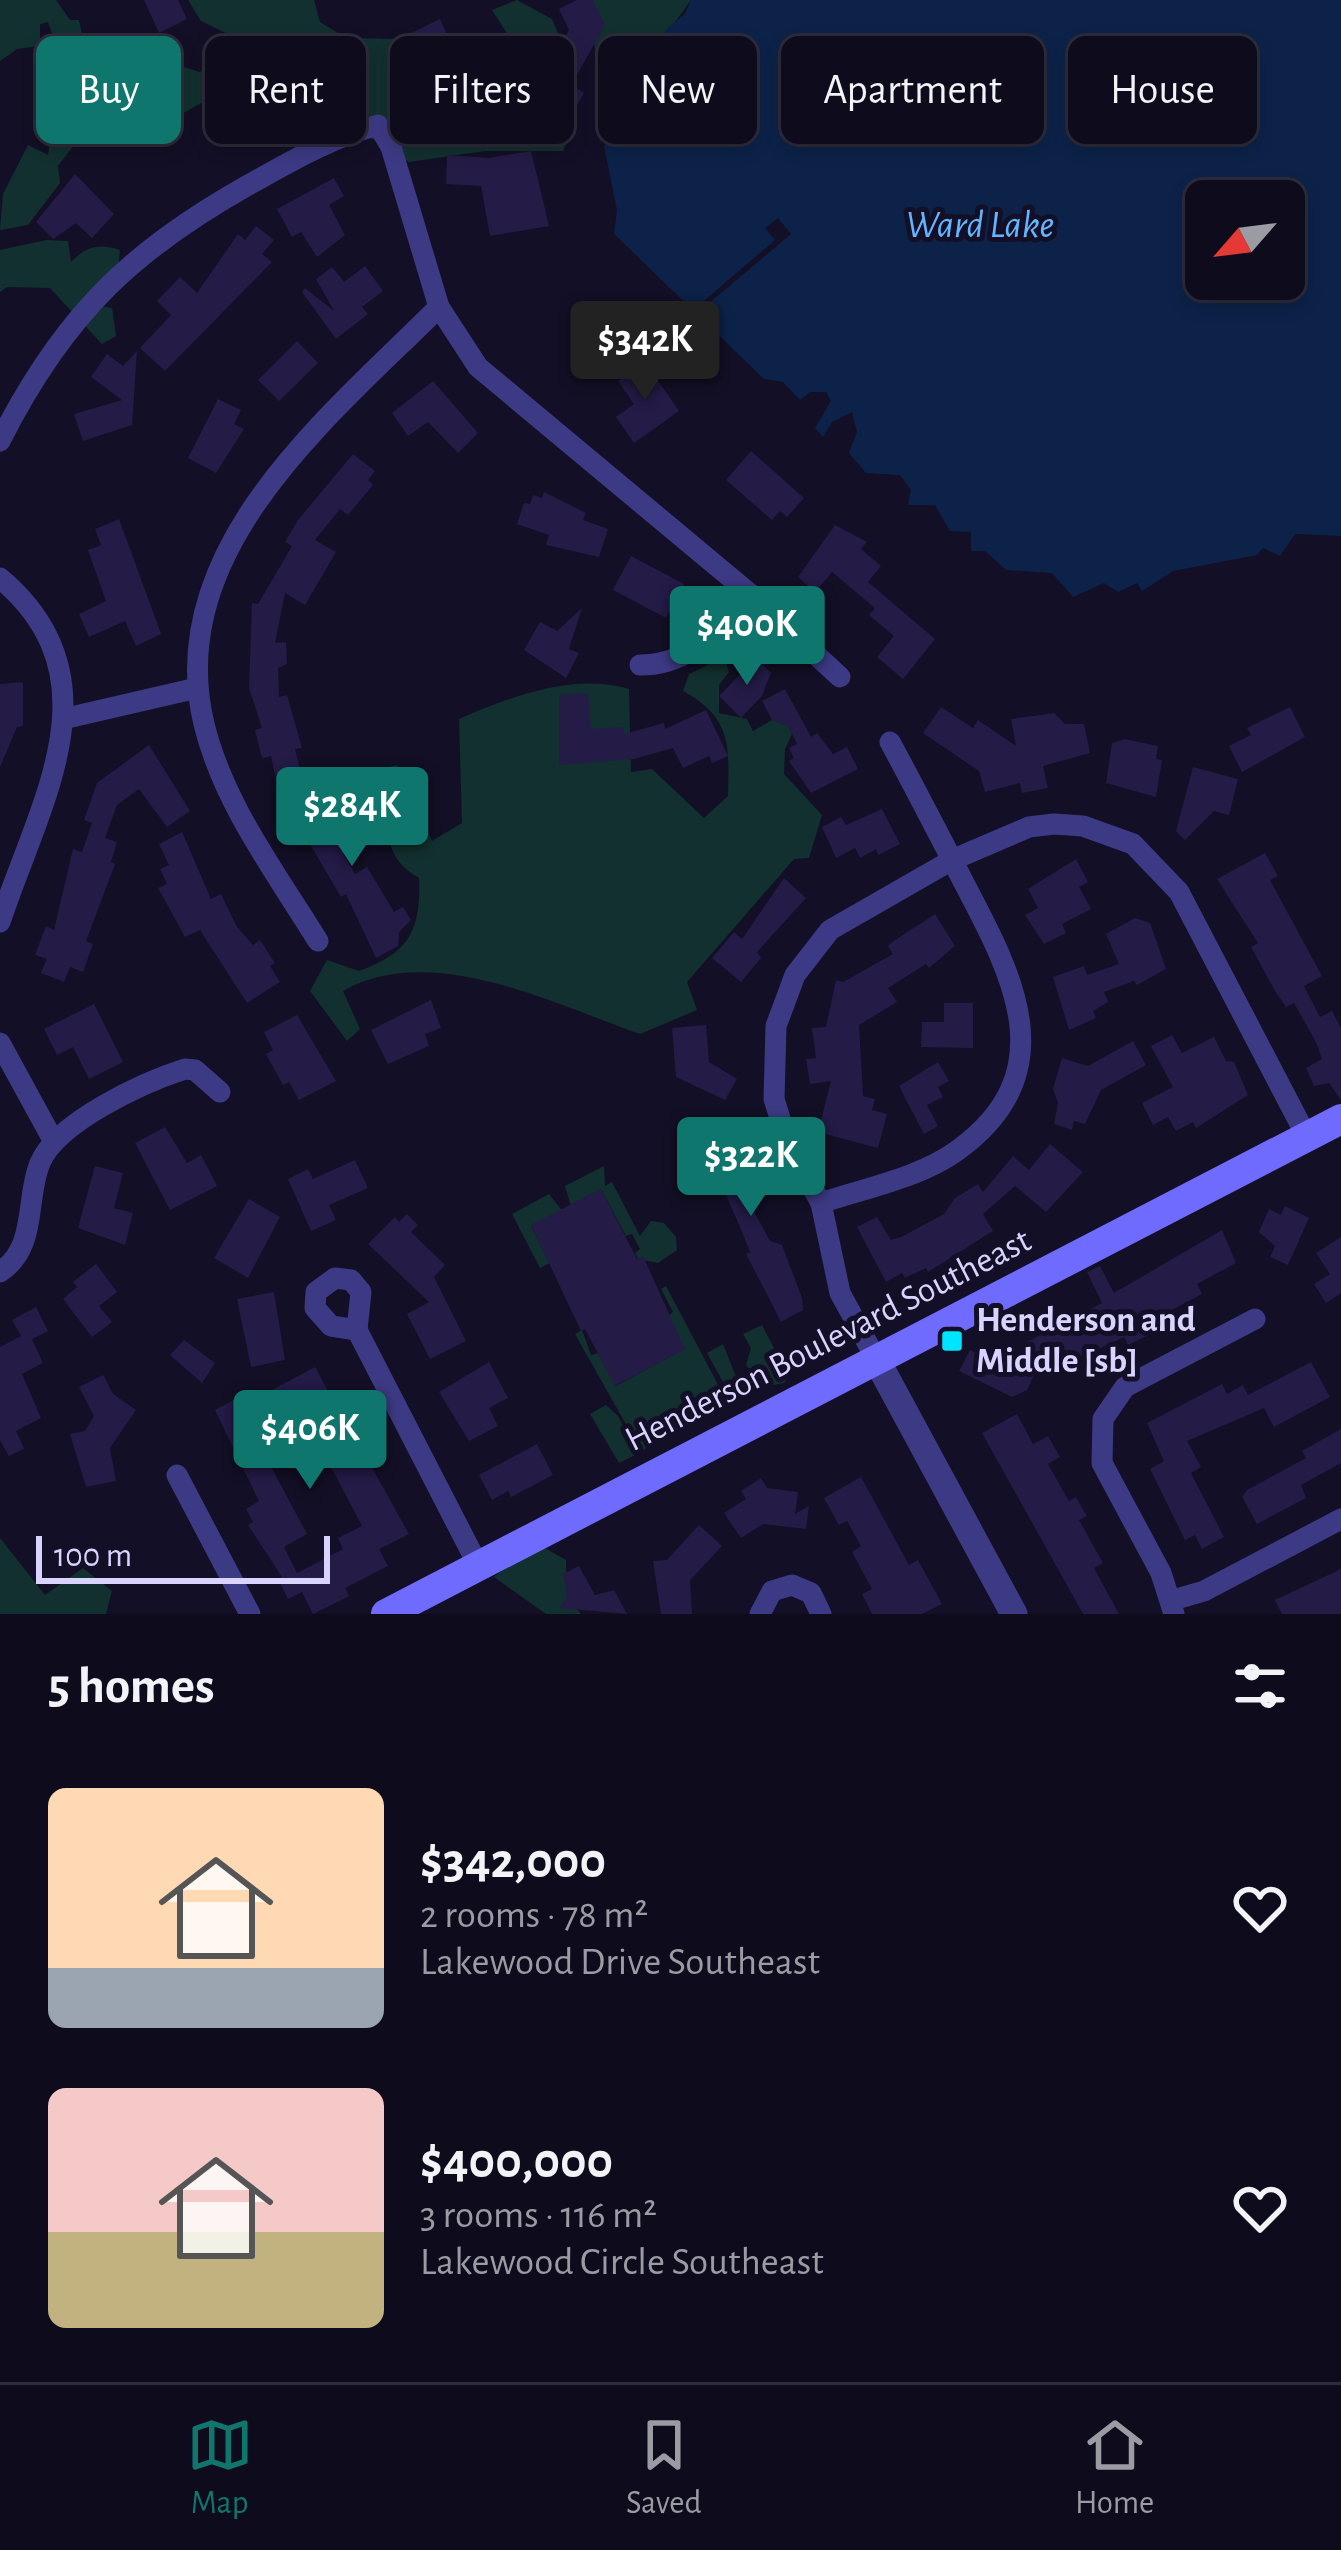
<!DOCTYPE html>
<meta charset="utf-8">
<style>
:root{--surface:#0e0b1c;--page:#1c1929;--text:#f1f3f6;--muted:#9b9ba3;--line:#2e2b3b;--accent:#0f766e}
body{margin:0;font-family:"Alegreya Sans",sans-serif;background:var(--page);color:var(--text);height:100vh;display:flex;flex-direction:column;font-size:45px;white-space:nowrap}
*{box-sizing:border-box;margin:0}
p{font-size:39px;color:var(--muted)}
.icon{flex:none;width:66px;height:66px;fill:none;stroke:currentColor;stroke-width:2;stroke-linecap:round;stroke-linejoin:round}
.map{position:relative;height:1614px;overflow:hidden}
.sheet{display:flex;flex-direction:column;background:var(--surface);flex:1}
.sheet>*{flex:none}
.top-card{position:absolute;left:36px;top:36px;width:1269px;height:108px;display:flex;gap:24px}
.needle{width:78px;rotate:242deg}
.fabs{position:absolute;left:1185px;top:180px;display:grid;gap:24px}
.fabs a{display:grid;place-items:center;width:120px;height:120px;border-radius:18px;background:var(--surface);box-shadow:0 6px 18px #0003,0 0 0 3px var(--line);font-size:60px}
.scale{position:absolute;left:36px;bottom:30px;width:294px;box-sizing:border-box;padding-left:12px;border:6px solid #d9d4ff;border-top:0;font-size:33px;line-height:42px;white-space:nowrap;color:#d9d4ff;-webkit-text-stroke:9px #130f26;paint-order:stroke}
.price{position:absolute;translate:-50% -102px;padding:0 27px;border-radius:12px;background:var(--accent);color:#fff;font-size:39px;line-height:78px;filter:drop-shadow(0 3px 6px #0008)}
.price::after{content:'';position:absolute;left:50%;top:72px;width:36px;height:27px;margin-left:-18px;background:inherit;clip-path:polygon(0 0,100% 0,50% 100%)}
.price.active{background:#222;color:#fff}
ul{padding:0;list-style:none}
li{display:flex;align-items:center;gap:36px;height:300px;padding:0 48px}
li span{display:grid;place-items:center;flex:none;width:336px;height:240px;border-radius:18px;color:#555}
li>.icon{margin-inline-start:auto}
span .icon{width:144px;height:144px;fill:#fffc;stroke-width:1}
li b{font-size:51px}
h2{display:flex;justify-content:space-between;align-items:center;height:144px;padding:0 48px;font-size:51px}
.tag{padding:0 42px;border-radius:18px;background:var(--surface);box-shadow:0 6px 18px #0003,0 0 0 3px var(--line);font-size:42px;line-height:108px}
.tag.active{background:var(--accent);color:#fff}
.menu{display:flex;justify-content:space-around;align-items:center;height:168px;border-top:3px solid var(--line);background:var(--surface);font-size:33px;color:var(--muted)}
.menu a{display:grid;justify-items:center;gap:6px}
.menu .active{color:var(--accent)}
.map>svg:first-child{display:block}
.green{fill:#12302f}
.water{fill:#0c2248;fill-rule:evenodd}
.pier{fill:#130f26}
.building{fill:#241b47}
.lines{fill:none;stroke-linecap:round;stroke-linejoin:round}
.minor{stroke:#3d3a85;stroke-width:21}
.tertiary{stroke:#3d3a85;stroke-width:27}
.secondary{stroke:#6f6bff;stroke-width:30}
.poi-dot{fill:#00e5ff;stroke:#130f26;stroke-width:4.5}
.labels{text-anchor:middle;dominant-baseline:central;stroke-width:10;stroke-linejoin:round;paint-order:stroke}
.poi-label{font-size:36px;font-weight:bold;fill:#d9d4ff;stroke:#130f26;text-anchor:start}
.street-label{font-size:36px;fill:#d9d4ff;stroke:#130f26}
.water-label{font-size:39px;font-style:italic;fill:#62b6ff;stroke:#130f26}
</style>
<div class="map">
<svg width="1341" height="1614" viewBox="0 0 1341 1614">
<rect width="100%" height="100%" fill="#130f26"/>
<g class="green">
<path d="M0,0H56L70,20H79L82,34L74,43L55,41L48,22L40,24V46L17,49L0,61Z"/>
<path d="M188,0H314L320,22L346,38L403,39L410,69L445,65L451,88L461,71L480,69L486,56L508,51L510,38L492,10L517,0L552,19L561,40L538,65H520L515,99L574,126L563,151H485L409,162L352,126L293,70L278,107L236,121L203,102L173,119L147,108L109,127L93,120L58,166L60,183L28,225L0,230L3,194L28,145L48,155L50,142L39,133L44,117L54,109L72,125L79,115L64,107L71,94L62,91C73,71 79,58 104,61L120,47L200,72L232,36L201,21Z"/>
<path d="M587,0H691L660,43L636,53L608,77L597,61Z"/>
<path d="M46,240L68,241L71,262C86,246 100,243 120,250L117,280L95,305L112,308L116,336L102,344L50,288L7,287L0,292V250Z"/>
<path d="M724,657L729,672L719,685V713L747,719L753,731L772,720L788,726L792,734L785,749L784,774L822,815L809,858L794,859L687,982L697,1010L640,1034C554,1004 431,941 343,991L360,1029L347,1041L310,991L327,960L359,971C409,953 421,931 419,878C394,864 387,845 387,817L360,791L375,771L397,765L432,841L462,823L459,719C509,697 574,672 629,689L631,772L652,769L704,818L728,796C729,745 732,718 683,691L689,674Z"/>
<path d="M604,1166L605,1186L612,1182L640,1236L651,1221L664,1223L676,1237L677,1250L658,1263L638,1259L635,1253L640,1249L632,1234L626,1236L601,1189L574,1203L573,1213L565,1186Z"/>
<path d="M549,1194L567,1217L558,1212L531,1226L550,1263L540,1268L512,1214Z"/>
<path d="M666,1286L724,1396L729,1393L707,1353L723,1344L744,1397L641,1451L575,1334L582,1330L591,1355L598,1353L616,1386L684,1349L668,1316L673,1312L661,1289Z"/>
<path d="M762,1325L789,1377L784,1383L764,1387L746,1365L751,1348L743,1334Z"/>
<path d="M606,1405L618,1416L637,1454L619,1463L590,1414Z"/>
<path d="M0,1538L45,1595L83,1568L112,1591L106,1614H0Z"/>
<path d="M543,1547L566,1560L567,1597L581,1614H546L494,1577L516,1557Z"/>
</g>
<path class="water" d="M691,0H1341V536L1295,534L1280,556L1263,548L1257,555L1173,571L1142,591L1137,583L1118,592L1104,583L1073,597L1052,573L1006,570L985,551H971V532L950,531L935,505H908L911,490L900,475L866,473L849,453L857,432L852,412L832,422L823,437L815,428L831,401L826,392H810L800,400L783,382L764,379L614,234L617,210L604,146L658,54L667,28L685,14ZM1206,201H1284V279H1206Z"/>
<path class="pier" d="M778,218L791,234L695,315L691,312L775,240L765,228Z"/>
<g class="building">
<path d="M144,0H178L187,19L159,33Z"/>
<path d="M577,0H593L605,25L571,85L584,93L571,115L531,99L534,93L521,85L532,66L544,73L569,30L559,9Z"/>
<path d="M440,19L450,41L418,56L407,35Z"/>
<path d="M531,151L549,226L490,236L481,186L446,184L447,155L489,158Z"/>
<path d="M75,174L114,214L92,238L76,223L53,239L36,222Z"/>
<path d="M334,178L344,196L329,205L345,235L317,257L301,232L292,237L277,209Z"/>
<path d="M256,226L274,240L262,254L272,262L165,371L140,348L171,315L157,301L180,277L197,293L238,234L245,240Z"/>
<path d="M365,266L383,291L362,307L368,314L336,339L302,292L305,288L334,311L316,279L332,267L344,282Z"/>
<path d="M297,341L318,363L279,401L258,380Z"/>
<path d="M137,351L132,425L83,441L74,414L122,400L91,377L107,354L123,366Z"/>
<path d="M645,362L679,411L634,443L616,417L634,404L618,381Z"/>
<path d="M433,381L478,433L458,453L428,422L408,436L392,413Z"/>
<path d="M218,399L241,410L234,424L244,429L216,473L188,458Z"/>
<path d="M751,451L804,498L787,517L780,511L772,520L726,480Z"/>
<path d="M353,454L375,471L368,480L373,485L348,515L340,509L315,540L336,552L305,605L285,593L275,643L286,642L287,664L278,668L279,697L287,695L302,748L295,749L300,769L275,775L271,756L262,758L255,730L262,728L249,688L252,603L258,604L292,546L285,542L298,520Z"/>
<path d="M544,492L586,513L583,520L608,529L599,557L546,545L549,535L517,524L524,503L530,504L533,495L542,498Z"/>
<path d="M119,519L161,634L136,646L125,621L89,637L79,614L106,601L88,550L101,545L95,529Z"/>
<path d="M835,525L867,542L861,549L881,566L868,582L935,639L903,679L877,657L894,636L869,615L875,608L832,572L815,592L798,577Z"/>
<path d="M631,556L684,584L666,618L613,590Z"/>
<path d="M582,608L569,649L579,653L566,678L524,650L540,622L557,631Z"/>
<path d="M756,658L771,673L762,696L741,718L719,696Z"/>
<path d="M23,682V726L17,727L0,767V684Z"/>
<path d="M785,689L811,737L817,733L833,754L847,747L858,769L811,793L789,761L794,758L789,748L797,744L788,726L772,720L762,701Z"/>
<path d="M588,693L591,729L623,727L624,734L664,723L665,729L706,710L728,756L712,763L709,756L683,768L673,748L634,759L559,765V695Z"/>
<path d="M941,707L973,728L978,720L1016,746L1011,719L1054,713L1065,724H1084L1090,753L1043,766L1048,788L1022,793L1020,783L985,792L979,771L923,733Z"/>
<path d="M1290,707L1305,737L1242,772L1229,746L1251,735L1247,728Z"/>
<path d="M1125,739L1158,746L1156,759L1162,760L1156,797L1106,783L1112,743Z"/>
<path d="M149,745L190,811L167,827L139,789L117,805L105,838L117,842L111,862L115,864L86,941L93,944L83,972L70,967L64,982L41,973L47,959L35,955L46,926L54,930L73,849L82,852L92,823L84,820L97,783Z"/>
<path d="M1193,767L1238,779L1229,815L1214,811L1185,840L1176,831Z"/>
<path d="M331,776L360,823L341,834L345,841L338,845L355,874L367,867L394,912L403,907L411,920L399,932L398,946L376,958L346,894L341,897L304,834L321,824L305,791Z"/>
<path d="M882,809L900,844L878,855L876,849L860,858L855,848L836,858L822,827L841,817L846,825Z"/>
<path d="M182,832L211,899L221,894L237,927L253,945L260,940L275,963L270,966L280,982L247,1003L200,930L185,937L158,888L167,884L160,869L169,865L159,844Z"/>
<path d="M1265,853L1278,876L1270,880L1322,976L1304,986L1320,1017L1332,1011L1341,1028V1100L1329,1083L1314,1086L1306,1068L1322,1059L1316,1042L1294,1003L1286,1007L1275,991L1251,947L1258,943L1217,879Z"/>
<path d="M1076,859L1088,882L1079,887L1091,909L1062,924L1066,933L1044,944L1025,915L1038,908L1028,889Z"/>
<path d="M784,878L806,898L757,952L761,958L741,982L712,958L734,932L742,939Z"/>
<path d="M935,914L955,946L929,968L926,964L888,988L897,1002L859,1025L863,1096L875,1099L872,1110L887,1114L878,1148L818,1132L831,1081L810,1084L806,1059L816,1058L812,1028L826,1027L836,980L843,982L893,954L888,946L892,942Z"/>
<path d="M1135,918L1150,923L1166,969L1137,985L1134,981L1104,992L1108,1002L1093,1011L1096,1018L1069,1030L1053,977L1084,966L1087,975L1119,964L1106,934Z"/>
<path d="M431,1000L441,1028L425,1034L429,1046L388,1064L371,1030Z"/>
<path d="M944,1003H973V1048L921,1047L922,1022H944Z"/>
<path d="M94,1004L123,1062L89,1079L73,1047L57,1055L44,1029Z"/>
<path d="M297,1015L336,1081L299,1100L289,1082L283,1085L266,1054L273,1050L264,1032Z"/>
<path d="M706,1025L709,1062L737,1079L725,1100L676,1077L672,1028Z"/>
<path d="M1172,1035L1182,1053L1214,1037L1226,1061L1234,1062L1248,1095L1196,1128L1193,1122L1176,1131L1168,1117L1153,1125L1142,1103L1173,1087L1151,1046Z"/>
<path d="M1133,1041L1146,1065L1101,1090L1085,1124L1074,1121L1072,1130L1054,1124L1058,1103L1053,1089L1062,1058L1088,1066Z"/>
<path d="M938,1062L949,1081L938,1087L943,1097L927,1105L938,1126L924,1134L899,1086Z"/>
<path d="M728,1118L755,1180L749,1183L756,1202L750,1204L770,1241L782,1245L802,1298L803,1310L781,1322L746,1254L750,1252L740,1227L697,1130Z"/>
<path d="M165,1127L187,1163L201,1155L217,1186L170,1210L135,1143Z"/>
<path d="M1050,1144L1083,1172L1046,1212L1015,1186L983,1214L993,1231L928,1272L926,1268L905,1278L902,1273L886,1282L857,1227L877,1217L891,1240L901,1237L944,1214L955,1198L978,1184L983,1192L1013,1156L1029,1170Z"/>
<path d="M355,1160L368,1188L329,1205L336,1220L311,1231L288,1179L308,1169L313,1179Z"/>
<path d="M95,1166L123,1173L114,1208L133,1213L125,1245L78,1228Z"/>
<path d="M601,1189L637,1259L643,1256L685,1349L615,1386L585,1329L581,1331L531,1225Z"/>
<path d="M249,1199L280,1217L248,1278L214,1258Z"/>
<path d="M1285,1206L1309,1218L1288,1265L1270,1257L1275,1246L1259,1232L1269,1209L1281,1215Z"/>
<path d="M407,1214L418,1225L411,1232L445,1265L434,1277L466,1341L430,1359L407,1314L429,1302L368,1244L395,1217L399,1222Z"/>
<path d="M1222,1230L1236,1263L1197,1284L1202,1294L1172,1310L1178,1321L1128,1345L1124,1337L1076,1360L1063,1348L1036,1362L1027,1342L1102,1303L1087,1272L1100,1266L1114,1293Z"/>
<path d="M1341,1237V1293L1326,1303L1314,1284L1330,1274L1316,1253Z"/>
<path d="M96,1264L117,1292L99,1306L112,1322L92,1337L63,1299L77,1287L73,1282Z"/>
<path d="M274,1292L285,1360L251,1367L237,1299Z"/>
<path d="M36,1307L48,1331L32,1339L43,1363L22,1374L41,1418L16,1431L24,1449L9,1456L0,1440V1347L21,1336L12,1320Z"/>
<path d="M184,1340L215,1363L202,1383L170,1355Z"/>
<path d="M1003,1347L1039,1365L1027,1390L1012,1397L959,1371L970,1350L996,1362Z"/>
<path d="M489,1362L508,1398L489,1408L498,1426L469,1441L439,1392Z"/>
<path d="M1311,1362L1330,1397L1274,1427L1264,1408L1187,1441L1201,1467L1191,1473L1224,1537L1202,1549L1195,1535L1185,1540L1150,1469L1164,1461L1147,1423L1222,1384L1227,1394L1243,1385L1248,1395Z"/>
<path d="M315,1367L328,1391L308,1402L321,1426L291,1442L286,1432L260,1446L307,1534L284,1547L297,1573L343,1549L338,1538L362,1526L319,1444L350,1428L409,1534L379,1549L388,1566L345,1588L349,1596L313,1614L302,1592L288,1599L278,1579L282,1577L248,1525L253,1522L246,1509L259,1501L215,1410L239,1397L243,1405L254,1400L258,1404L257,1398Z"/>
<path d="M103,1375L113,1394L136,1410L110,1448L116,1481L86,1487L70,1434L85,1431L94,1416L79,1387Z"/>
<path d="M1017,1414L1033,1444L1048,1436L1060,1457L1048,1464L1069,1501L1076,1497L1087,1516L1079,1520L1103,1563L1094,1568L1119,1614H1083L982,1433Z"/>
<path d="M1341,1429V1463L1301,1485L1306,1498L1257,1524L1242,1497L1247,1490L1306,1458L1302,1451Z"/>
<path d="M537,1444L553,1475L511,1497L508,1491L492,1500L479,1475Z"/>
<path d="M861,1477L909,1565L918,1560L942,1604L922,1614H872L862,1594L872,1589L852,1552L861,1546L847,1521L839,1525L824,1498Z"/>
<path d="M761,1478L767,1488L798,1492L795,1514L809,1506L806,1529L763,1524L741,1538L724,1513L746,1499L741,1491Z"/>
<path d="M699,1525L722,1546L690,1580L692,1614H661L653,1561L667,1560Z"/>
<path d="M579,1566L595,1595L614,1590L627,1614L559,1608L567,1597L563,1574Z"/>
<path d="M1341,1569V1614H1282L1275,1600Z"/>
</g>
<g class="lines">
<g class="minor">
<path d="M0,441C65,312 136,246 261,178C300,156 335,137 378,125L391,147L439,307L478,367L749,593L840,677"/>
<path d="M0,578C119,678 40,801 0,922"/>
<path d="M640,665C692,665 716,629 749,593"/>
<path d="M67,718L197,688"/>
<path d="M318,941C276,873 223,803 204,724C162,549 330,416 439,307"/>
<path d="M0,1043L53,1140"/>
<path d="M821,1203C865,1188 920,1178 958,1150C1066,1072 1012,974 963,881C939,835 915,788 890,742"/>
<path d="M0,1272C38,1247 25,1199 40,1163C57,1122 144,1082 185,1069L195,1070L220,1092"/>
<path d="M335,1278L351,1280L361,1292L357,1330L331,1326L315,1308L316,1292Z"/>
<path d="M357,1330L478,1565"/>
<path d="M875,1357L840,1293L821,1203L788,1144L774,1099L776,1026L795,975L830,930L952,860L1029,827L1054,824L1083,826L1133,844L1179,892L1308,1139"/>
<path d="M177,1475L250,1614"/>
<path d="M1173,1600L1204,1591L1341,1519"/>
<path d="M760,1614L772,1591L792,1585L811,1593L821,1614"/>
<path d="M1174,1614L1161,1573L1102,1463L1103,1419L1125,1387L1255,1319"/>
</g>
<path class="tertiary" d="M875,1357L1014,1614"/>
<path class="secondary" d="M386,1614L1341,1119"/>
</g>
<rect class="poi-dot" x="940" y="1329" width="24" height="24" rx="6"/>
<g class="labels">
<g class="poi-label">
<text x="976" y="1320">Henderson and<tspan x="976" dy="41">Middle [sb]</tspan></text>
</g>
<g class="street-label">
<text transform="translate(828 1340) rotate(-27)">Henderson Boulevard Southeast</text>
</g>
<g class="water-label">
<text x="980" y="225">Ward Lake</text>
</g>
</g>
</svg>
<div class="fabs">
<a><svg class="needle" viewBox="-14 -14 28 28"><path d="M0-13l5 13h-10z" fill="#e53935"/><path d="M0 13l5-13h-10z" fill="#9b9ba3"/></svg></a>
</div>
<div class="scale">100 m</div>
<b class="price active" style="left:645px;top:403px">$342K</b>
<b class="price" style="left:747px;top:688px">$400K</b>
<b class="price" style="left:352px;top:869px">$284K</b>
<b class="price" style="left:751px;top:1219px">$322K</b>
<b class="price" style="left:310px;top:1492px">$406K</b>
<div class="top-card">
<a class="tag active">Buy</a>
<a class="tag">Rent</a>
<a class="tag">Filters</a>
<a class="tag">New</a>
<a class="tag">Apartment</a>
<a class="tag">House</a>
</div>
</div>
<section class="sheet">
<h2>5 homes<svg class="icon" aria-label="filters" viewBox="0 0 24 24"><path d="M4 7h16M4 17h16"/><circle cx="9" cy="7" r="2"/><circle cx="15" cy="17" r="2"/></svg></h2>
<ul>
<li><span style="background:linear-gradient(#ffd9b3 75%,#9aa5b1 0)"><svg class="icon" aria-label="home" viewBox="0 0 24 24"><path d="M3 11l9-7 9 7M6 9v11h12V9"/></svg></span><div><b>$342,000</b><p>2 rooms · 78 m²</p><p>Lakewood Drive Southeast</p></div><svg class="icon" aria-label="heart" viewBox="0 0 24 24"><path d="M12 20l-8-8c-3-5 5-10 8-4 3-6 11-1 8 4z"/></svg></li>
<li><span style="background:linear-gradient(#f6c9c9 60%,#c2b280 0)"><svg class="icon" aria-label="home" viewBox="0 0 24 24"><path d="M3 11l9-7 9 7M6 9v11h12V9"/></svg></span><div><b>$400,000</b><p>3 rooms · 116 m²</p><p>Lakewood Circle Southeast</p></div><svg class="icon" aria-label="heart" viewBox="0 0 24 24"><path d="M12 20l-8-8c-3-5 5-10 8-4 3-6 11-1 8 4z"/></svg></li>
</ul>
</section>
<nav class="menu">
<a class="active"><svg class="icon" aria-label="map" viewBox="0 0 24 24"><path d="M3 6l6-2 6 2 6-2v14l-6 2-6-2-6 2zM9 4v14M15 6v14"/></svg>Map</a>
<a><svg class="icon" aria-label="saved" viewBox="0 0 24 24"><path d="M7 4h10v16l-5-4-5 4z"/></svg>Saved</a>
<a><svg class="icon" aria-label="home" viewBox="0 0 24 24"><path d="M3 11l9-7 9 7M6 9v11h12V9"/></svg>Home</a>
</nav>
